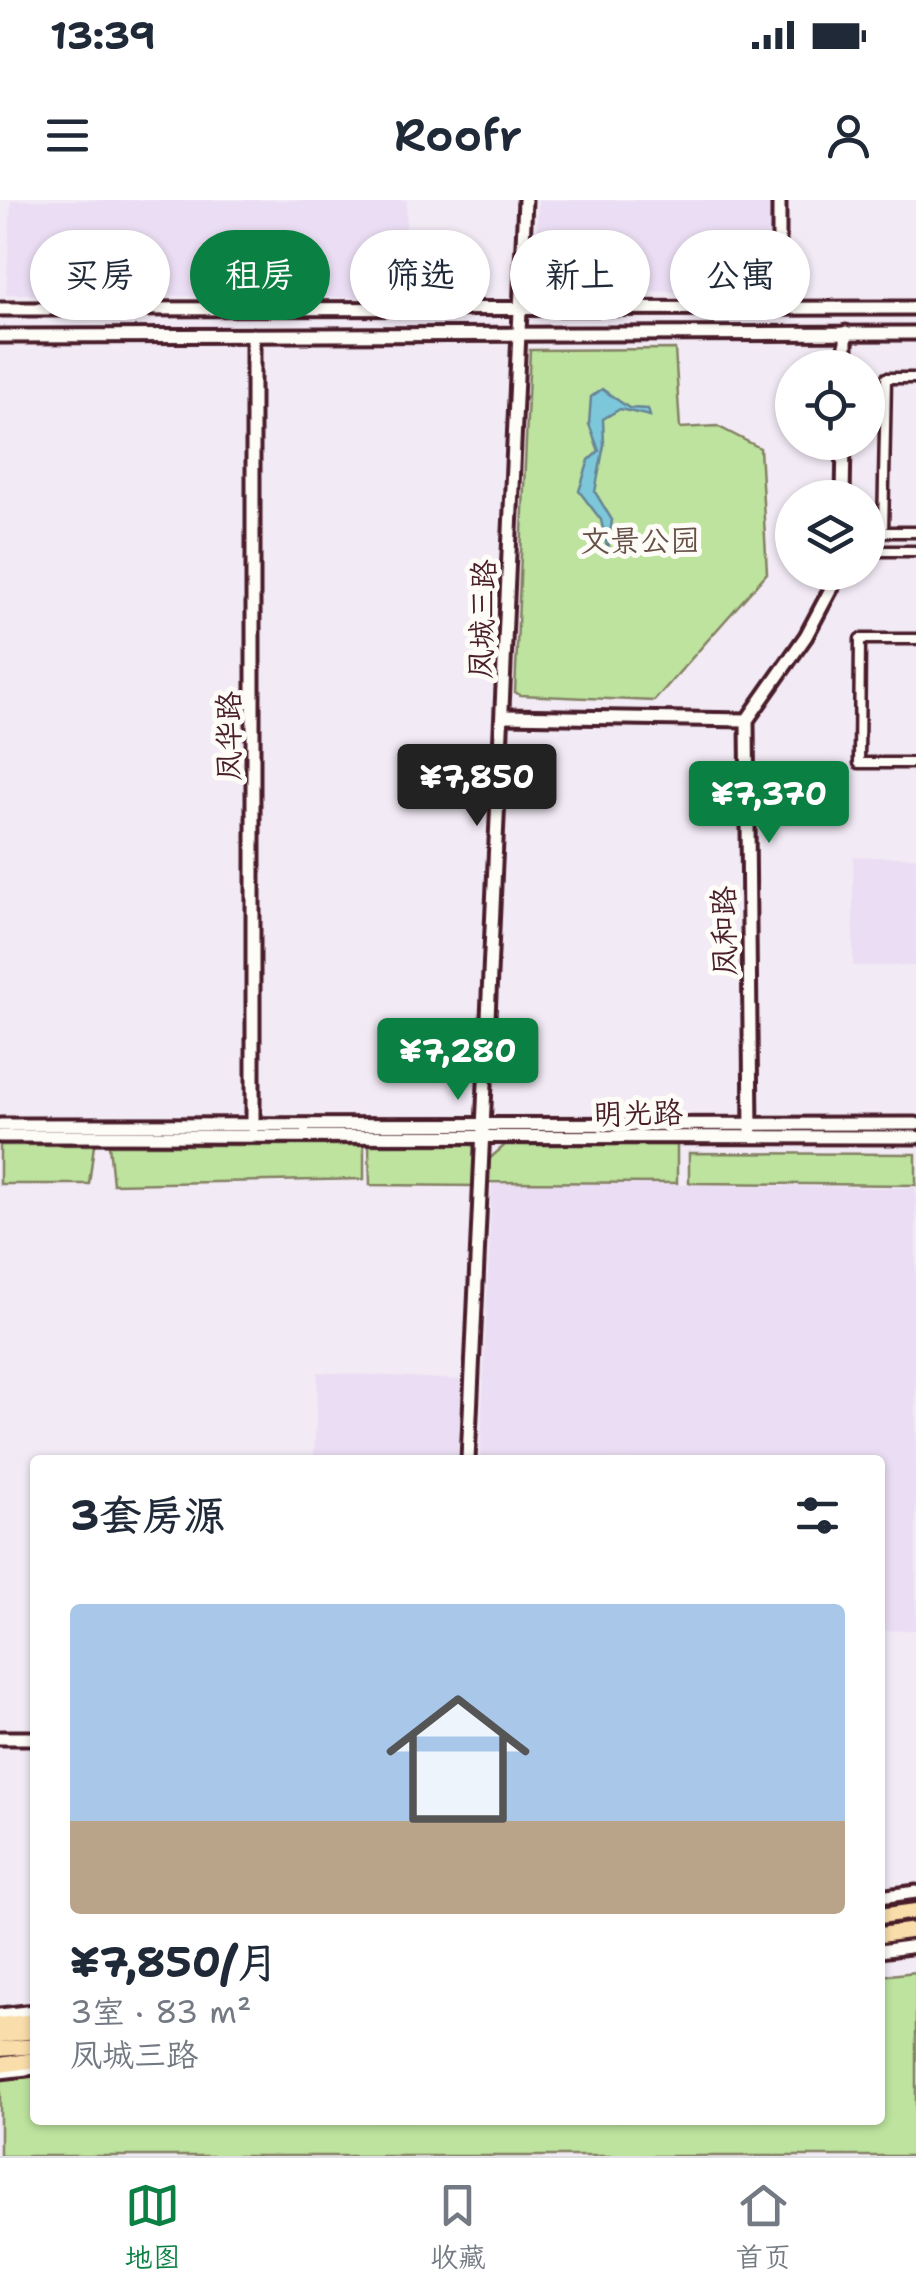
<!DOCTYPE html>
<html lang="zh">
<meta charset="utf-8">
<style>
:root{--surface:#fff;--page:#f2f2f3;--text:#1f2937;--muted:#747a83;--line:#e0e1e3;--accent:#0b8043}
body{margin:0;font-family:"Shantell Sans","LXGW WenKai TC",sans-serif;background:var(--page);color:var(--text);height:100vh;display:flex;flex-direction:column;font-size:38px;white-space:nowrap}
*{box-sizing:border-box;margin:0}
p{font-size:32px;color:var(--muted)}
.icon{flex:none;width:55px;height:55px;fill:none;stroke:currentColor;stroke-width:2;stroke-linecap:round;stroke-linejoin:round}
.map{position:relative;flex:1;overflow:hidden}
.details{position:absolute;left:30px;top:1255px;width:855px;height:670px;display:flex;flex-direction:column;background:var(--surface);border-radius:10px;box-shadow:0 2px 8px #0004}
.details>*{flex:none}
.banner{position:absolute;left:30px;top:30px;width:858px;height:90px;display:flex;gap:20px}
.controls{position:absolute;left:775px;top:150px;display:grid;gap:20px}
.controls a{display:grid;place-items:center;width:110px;height:110px;border-radius:50%;background:var(--surface);box-shadow:0 2px 8px #0004;font-size:50px}
.price{position:absolute;translate:-50% -85px;padding:0 22px;border-radius:10px;background:var(--accent);color:#fff;font-size:32px;line-height:65px;filter:drop-shadow(0 2px 5px #0008)}
.price::after{content:'';position:absolute;left:50%;top:60px;width:30px;height:22px;margin-left:-15px;background:inherit;clip-path:polygon(0 0,100% 0,50% 100%)}
.price.selected{background:#222;color:#fff}
ul{padding:0;list-style:none}
li{display:grid;align-content:center;gap:20px;height:530px;padding:0 40px}
li span{display:grid;place-items:center;height:310px;border-radius:10px;color:#555}
li>.icon{margin-inline-start:auto}
span .icon{width:180px;height:180px;fill:#fffc;stroke-width:1}
li b{font-size:42px}
h2{display:flex;justify-content:space-between;align-items:center;height:120px;padding:0 40px;font-size:42px}
.tag{padding:0 35px;border-radius:45px;background:var(--surface);box-shadow:0 2px 8px #0004;font-size:35px;line-height:90px}
.tag.selected{background:var(--accent);color:#fff}
.status{display:flex;justify-content:space-between;align-items:center;height:70px;padding:0 50px;background:var(--surface);direction:ltr}
.status svg{height:28px;fill:currentColor}
header{display:flex;justify-content:space-between;align-items:center;height:130px;padding:0 40px;background:var(--surface);font-size:45px;font-weight:600}
.menu{display:flex;justify-content:space-around;align-items:center;height:140px;border-top:2px solid var(--line);background:var(--surface);font-size:28px;color:var(--muted)}
.menu a{display:grid;justify-items:center;gap:5px}
.menu .selected{color:var(--accent)}
.map>svg:first-child{display:block}
.built{fill:#ebdef4}
.green{fill:#bde39e;stroke:#848164;stroke-width:2.5}
.water{fill:#7bc7da;stroke:#678494;stroke-width:2.5}
.lines{fill:none;stroke-linecap:round;stroke-linejoin:round}
.street-casing{stroke:#4a1f2b;stroke-width:15}
.secondary-casing{stroke:#4a1f2b;stroke-width:19}
.highway-casing{stroke:#4a1f2b;stroke-width:21}
.street{stroke:#fdfcf7;stroke-width:8}
.secondary{stroke:#fdfcf7;stroke-width:11}
.highway{stroke:#f9deab;stroke-width:14}
.labels{text-anchor:middle;dominant-baseline:central;stroke-width:10;stroke-linejoin:round;paint-order:stroke}
.park-label{font-size:30px;fill:#675048;stroke:#fdfcf7}
.street-label{font-size:30px;fill:#4a1f2b;stroke:#fdfcf7}
</style>
<div class="status"><b>13:39</b><svg viewBox="0 0 49 12"><path d="M0 12V9h3v3zM5 12V6h3v6zM10 12V3h3v9zM15 12V0h3v12zM26 1h20v11H26zM47 4h2v5h-2z"/></svg></div>
<header><svg class="icon" aria-label="menu" viewBox="0 0 24 24"><path d="M4 6h16M4 12h16M4 18h16"/></svg>Roofr<svg class="icon" aria-label="person" viewBox="0 0 24 24"><circle cx="12" cy="8" r="4"/><path d="M4 21q1-7 8-7t8 7"/></svg></header>
<div class="map">
<svg width="916" height="1956" viewBox="0 0 916 1956">
<rect width="100%" height="100%" fill="#f2eaf5"/>
<filter id="ink" filterUnits="userSpaceOnUse"><feTurbulence type="fractalNoise" baseFrequency=".01" numOctaves="2"/><feDisplacementMap in="SourceGraphic" scale="20" xChannelSelector="R" yChannelSelector="G"/><feConvolveMatrix kernelMatrix="1 2 1 2 8 2 1 2 1" color-interpolation-filters="sRGB"/></filter>
<g filter="url(#ink)">
<g class="built">
<path d="M11,0H407L403,98L6,94Z"/>
<path d="M538,0H770V93L535,90Z"/>
<rect x="853" y="657" width="63" height="109"/>
<path d="M492,982L916,988V1430L880,1431V1260H480Z"/>
<path d="M318,1172L462,1180L458,1260H314Z"/>
</g>
<g class="green">
<path d="M675,149L680,228L717,226L760,248L767,373L654,501L520,495L515,492L530,150Z"/>
<path d="M0,945H94L89,984H0Z"/>
<path d="M109,945H364V979L113,984Z"/>
<path d="M369,945H472L477,950L478,986L370,985Z"/>
<path d="M505,945H677V983L487,982L488,960Z"/>
<path d="M689,953L916,954V985L689,983Z"/>
<path d="M916,1772V1956H0V1878L35,1874V1920H880V1776Z"/>
</g>
<path class="water" d="M602,189L629,208L648,209L650,216L620,209L603,219L604,245L595,292L612,320L608,351L601,320L579,291L589,260L599,251L589,224L591,197Z"/>
<g class="lines">
<g class="street-casing">
<g id="street">
<path d="M916,178H886L883,332H916"/>
<path d="M873,351H916"/>
<path d="M916,439H860L859,563H916"/>
</g>
</g>
<g class="secondary-casing">
<g id="secondary">
<path d="M779,0V107"/>
<path d="M0,109L916,108"/>
<path d="M0,136L916,133"/>
<path d="M846,168V132"/>
<path d="M843,298L844,242"/>
<path d="M504,516L747,520"/>
<path d="M0,925L916,924"/>
<path d="M253,927V135"/>
<path d="M751,932L747,520L806,436L840,372"/>
<path d="M0,936L916,937"/>
<path d="M468,1260L525,0"/>
<path d="M0,1538H35"/>
<path d="M880,1697L916,1692"/>
<path d="M880,1751L916,1746"/>
<path d="M0,1815L35,1811"/>
<path d="M0,1872L35,1868"/>
</g>
</g>
<g class="highway-casing">
<g id="highway">
<path d="M880,1716L916,1711"/>
<path d="M880,1735L916,1730"/>
<path d="M0,1825L35,1821"/>
<path d="M0,1835L35,1831"/>
<path d="M0,1849L35,1846"/>
<path d="M0,1865L35,1860"/>
</g>
</g>
<use href="#street" class="street"/>
<use href="#secondary" class="secondary"/>
<use href="#highway" class="highway"/>
</g>
</g>
<g class="labels">
<g class="park-label">
<text x="640" y="340">文景公园</text>
</g>
<g class="street-label">
<text transform="translate(482 419) rotate(-88)">凤城三路</text>
<text transform="translate(228 536) rotate(-90)">凤华路</text>
<text transform="translate(724 731) rotate(-91)">凤和路</text>
<text transform="translate(638 913) rotate(-1)">明光路</text>
</g>
</g>
</svg>
<div class="controls">
<a><svg class="icon" aria-label="locate" viewBox="0 0 24 24"><circle cx="12" cy="12" r="6"/><path d="M12 2v4M12 18v4M2 12h4M18 12h4"/></svg></a>
<a><svg class="icon" aria-label="layers" viewBox="0 0 24 24"><path d="M12 4l9 5-9 5-9-5zM3 14l9 5 9-5"/></svg></a>
</div>
<b class="price selected" style="left:477px;top:629px">¥7,850</b>
<b class="price" style="left:769px;top:646px">¥7,370</b>
<b class="price" style="left:458px;top:903px">¥7,280</b>
<div class="banner">
<a class="tag">买房</a>
<a class="tag selected">租房</a>
<a class="tag">筛选</a>
<a class="tag">新上</a>
<a class="tag">公寓</a>
</div>
<section class="details">
<h2>3套房源<svg class="icon" aria-label="filters" viewBox="0 0 24 24"><path d="M4 7h16M4 17h16"/><circle cx="9" cy="7" r="2"/><circle cx="15" cy="17" r="2"/></svg></h2>
<ul>
<li><span style="background:linear-gradient(#a9c7e8 70%,#b9a48a 0)"><svg class="icon" aria-label="home" viewBox="0 0 24 24"><path d="M3 11l9-7 9 7M6 9v11h12V9"/></svg></span><div><b>¥7,850/月</b><p>3室 · 83 m²</p><p>凤城三路</p></div></li>
</ul>
</section>
</div>
<nav class="menu">
<a class="selected"><svg class="icon" aria-label="map" viewBox="0 0 24 24"><path d="M3 6l6-2 6 2 6-2v14l-6 2-6-2-6 2zM9 4v14M15 6v14"/></svg>地图</a>
<a><svg class="icon" aria-label="saved" viewBox="0 0 24 24"><path d="M7 4h10v16l-5-4-5 4z"/></svg>收藏</a>
<a><svg class="icon" aria-label="home" viewBox="0 0 24 24"><path d="M3 11l9-7 9 7M6 9v11h12V9"/></svg>首页</a>
</nav>
